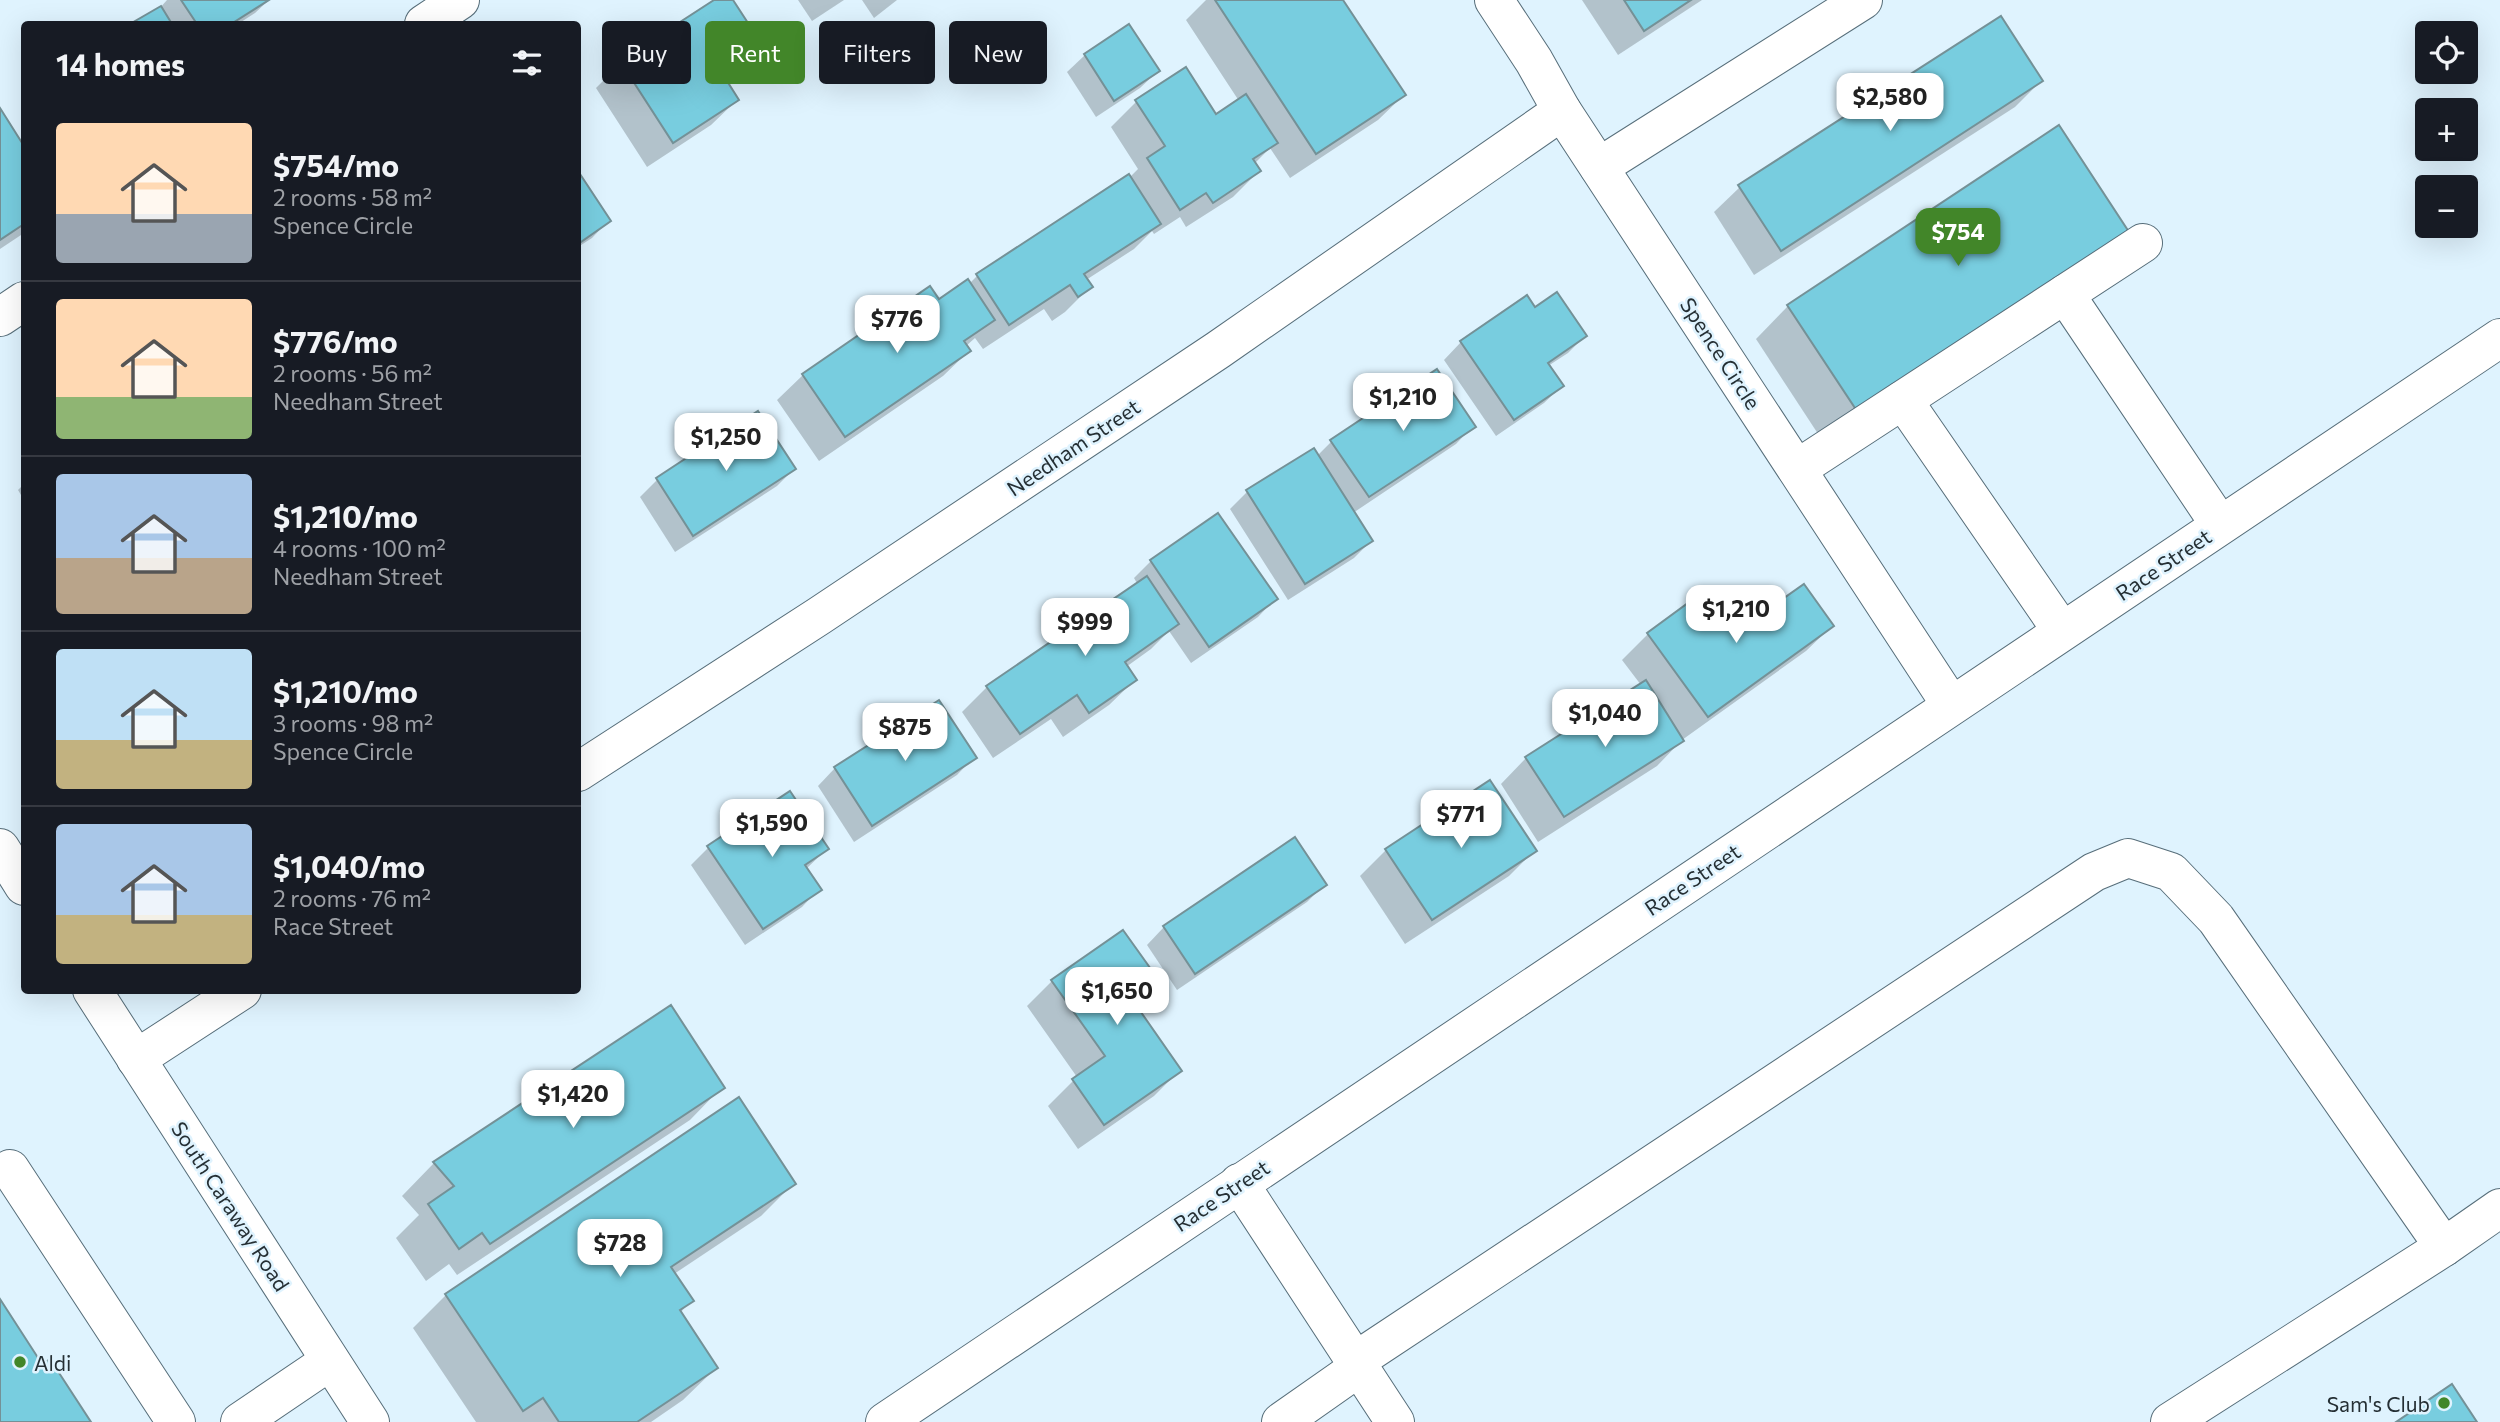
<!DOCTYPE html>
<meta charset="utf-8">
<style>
:root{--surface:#171b24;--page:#242831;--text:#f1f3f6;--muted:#9ea1a6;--line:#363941;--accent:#428629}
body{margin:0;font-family:Commissioner,sans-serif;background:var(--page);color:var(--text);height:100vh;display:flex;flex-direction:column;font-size:26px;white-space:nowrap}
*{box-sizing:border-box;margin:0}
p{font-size:23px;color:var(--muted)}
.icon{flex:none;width:38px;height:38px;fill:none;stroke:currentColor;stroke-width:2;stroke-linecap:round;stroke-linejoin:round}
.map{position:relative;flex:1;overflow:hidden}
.drawer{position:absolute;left:21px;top:21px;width:560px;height:973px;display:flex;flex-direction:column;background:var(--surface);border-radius:7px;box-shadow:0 7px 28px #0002}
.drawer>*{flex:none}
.banner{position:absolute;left:602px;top:21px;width:665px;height:63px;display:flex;gap:14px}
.fabs{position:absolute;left:2415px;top:21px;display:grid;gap:14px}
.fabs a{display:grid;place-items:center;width:63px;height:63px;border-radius:7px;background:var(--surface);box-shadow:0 7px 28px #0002;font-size:35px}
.price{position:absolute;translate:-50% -60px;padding:0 16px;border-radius:14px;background:#fff;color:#222;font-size:23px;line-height:46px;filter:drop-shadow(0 2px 4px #0008)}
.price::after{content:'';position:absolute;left:50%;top:42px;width:21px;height:16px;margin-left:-10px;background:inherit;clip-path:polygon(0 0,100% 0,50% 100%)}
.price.active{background:var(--accent);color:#fff}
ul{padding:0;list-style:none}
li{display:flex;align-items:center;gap:21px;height:175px;padding:0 35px}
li+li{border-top:2px solid var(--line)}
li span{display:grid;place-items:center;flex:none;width:196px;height:140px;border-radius:7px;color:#555}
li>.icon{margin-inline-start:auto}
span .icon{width:84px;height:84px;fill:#fffc;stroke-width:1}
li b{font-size:30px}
h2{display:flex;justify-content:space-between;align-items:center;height:84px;padding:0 35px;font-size:30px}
.tag{padding:0 24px;border-radius:7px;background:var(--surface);box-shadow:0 7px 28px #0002;font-size:24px;line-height:63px}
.tag.active{background:var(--accent);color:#fff}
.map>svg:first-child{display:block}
.shadow{fill:#0003}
.building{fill:#78cddf;stroke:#749197;stroke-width:2}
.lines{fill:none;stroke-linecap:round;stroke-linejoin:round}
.minor-casing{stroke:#576e7a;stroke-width:40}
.major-casing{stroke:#576e7a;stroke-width:40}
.minor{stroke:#fff;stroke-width:38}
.major{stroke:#fff;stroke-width:38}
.poi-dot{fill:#428629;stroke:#dff3fe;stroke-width:2.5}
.labels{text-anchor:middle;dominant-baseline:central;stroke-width:5;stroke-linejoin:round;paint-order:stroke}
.street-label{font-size:21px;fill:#252f34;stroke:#dff3fe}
.poi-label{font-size:21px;fill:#252f34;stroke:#dff3fe;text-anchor:start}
</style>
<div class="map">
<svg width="2500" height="1422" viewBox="0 0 2500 1422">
<rect width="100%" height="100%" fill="#dff3fe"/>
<g class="shadow">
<path d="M167,0H269L255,13L238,24H134L159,9Z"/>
<path d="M718,0H731L761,46L735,71L724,79L737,100L711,125L647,167L596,88L621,63Z"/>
<path d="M798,0H844L812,21Z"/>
<path d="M862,0H897L874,18Z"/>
<path d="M1206,0H1341L1404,95L1378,120L1290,178L1270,148L1254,164L1259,171L1233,197L1186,227L1180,217L1154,234L1152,231L1134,249L1086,280L1090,287L1065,312L1052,321L1044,309L983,349L975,338L966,346L969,351L943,376L819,461L777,400L803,375L969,284L977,276L1128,176L1129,178L1138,169L1111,127L1136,102L1216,116L1239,101L1186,20Z"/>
<path d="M1582,0H1702L1618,55Z"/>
<path d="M1128,26L1158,71L1140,88L1096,117L1067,72L1085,55Z"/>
<path d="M2041,81L2015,107L1754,275L1714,212L1740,187Z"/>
<path d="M0,112L24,149V233L0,249Z"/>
<path d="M578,175L609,220L592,238L578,247Z"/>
<path d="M2127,231L1824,443L1756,339L1788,306Z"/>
<path d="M1534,310L1585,336L1568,353L1548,366L1562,386L1544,403L1496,436L1444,360L1461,342Z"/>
<path d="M758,413L794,469L777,486L675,552L640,497L657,480Z"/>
<path d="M1473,426L1456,444L1353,513L1371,541L1354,558L1288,600L1230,509L1247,492L1313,450L1317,456L1332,441Z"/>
<path d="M24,484V500L18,490Z"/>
<path d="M1151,561L1275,599L1258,617L1191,663L1169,631L1151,649L1126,667L1135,680L1109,705L1063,737L1051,719L993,758L962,712L987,687L1138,585L1134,578Z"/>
<path d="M1832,626L1806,651L1682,740L1657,766L1538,842L1501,784L1526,758L1641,685L1622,660L1648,634L1733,637Z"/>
<path d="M974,757L957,775L854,842L818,786L835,768Z"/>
<path d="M789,793L827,849L806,869L819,889L802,907L745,945L691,865L708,848Z"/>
<path d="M1386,850L1534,851L1509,876L1405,944L1360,876Z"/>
<path d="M1324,885L1307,902L1177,990L1147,945L1164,927Z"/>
<path d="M1052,981L1161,986L1137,1010L1180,1070L1154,1096L1078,1149L1048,1106L1077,1077L1027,1006Z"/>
<path d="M722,1087L690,1120L457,1275L449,1264L426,1281L396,1238L419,1215L402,1196L434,1163Z"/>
<path d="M794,1183L761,1216L674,1274L692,1300L680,1313L716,1368L683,1400L651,1422H476L413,1328L446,1295Z"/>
</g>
<g class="building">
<path d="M181,0H269L231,24H197Z"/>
<path d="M714,0H733L763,46L722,73L739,100L673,143L620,61Z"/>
<path d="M1215,0H1343L1406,95L1316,154Z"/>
<path d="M1624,0H1691L1644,31Z"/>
<path d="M161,6L172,24H130Z"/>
<path d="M2001,16L2043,81L1781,251L1738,185Z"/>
<path d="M1129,24L1160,71L1114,101L1084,54Z"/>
<path d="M1186,67L1216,114L1246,94L1278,143L1253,159L1261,171L1213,203L1206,193L1180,210L1147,158L1165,146L1135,100Z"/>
<path d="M0,108L24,146V224L0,240Z"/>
<path d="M2059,125L2129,232L1857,411L1787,305Z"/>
<path d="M578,171L611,221L578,244Z"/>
<path d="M1129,174L1161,224L1084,274L1093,287L1078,297L1070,285L1009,325L976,274Z"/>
<path d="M968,279L995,320L964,341L971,351L845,437L802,374L930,286L939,299Z"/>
<path d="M1557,292L1587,336L1548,363L1564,386L1514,420L1460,341L1527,295L1535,307Z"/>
<path d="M1437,369L1476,427L1369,497L1330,440Z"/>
<path d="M758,411L796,469L693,536L656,478Z"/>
<path d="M1314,448L1373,541L1305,584L1246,490Z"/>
<path d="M1218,513L1278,599L1209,647L1150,560Z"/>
<path d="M1147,576L1179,624L1125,662L1137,680L1089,713L1077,695L1020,734L986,686Z"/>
<path d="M1804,584L1834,626L1708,717L1647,633L1703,592L1733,634Z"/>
<path d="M1646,680L1684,741L1564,817L1525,757Z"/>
<path d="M939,700L977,758L872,826L834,767Z"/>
<path d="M1490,780L1537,851L1432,920L1385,849Z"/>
<path d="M790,791L829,849L805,865L822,890L763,929L707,846Z"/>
<path d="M1295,837L1327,885L1195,974L1163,926Z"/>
<path d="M1123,930L1163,986L1136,1005L1182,1071L1104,1125L1072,1079L1105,1056L1051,980Z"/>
<path d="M671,1005L725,1088L490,1244L482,1233L459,1249L428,1204L454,1186L433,1162Z"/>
<path d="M739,1097L796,1184L671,1267L694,1301L680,1310L718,1368L637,1422H559L543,1398L523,1411L445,1294Z"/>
<path d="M0,1299L42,1364L50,1359L91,1422H0Z"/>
<path d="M2452,1384L2477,1422H2396Z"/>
</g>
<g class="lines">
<g class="minor-casing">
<g id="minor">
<path d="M1494,0L1534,61L1562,111L1951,705"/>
<path d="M424,24L460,0"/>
<path d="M1599,167L1863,0"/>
<path d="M2065,294L2220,525"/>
<path d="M0,317L24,301"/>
<path d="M1903,400L2062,631"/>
<path d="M1797,469L2143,243"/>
<path d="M578,772L819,616L1218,350L1562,111"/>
<path d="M136,1059L242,990"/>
<path d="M10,1169L176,1422"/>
<path d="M1239,1183L1395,1422"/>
<path d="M1354,1362L2094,872L2128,858L2171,872L2216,919L2444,1247"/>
<path d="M240,1422L330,1361"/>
<path d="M885,1422L2500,338"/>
<path d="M1281,1422L1358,1368"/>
<path d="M2170,1422L2444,1247L2500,1208"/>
</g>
</g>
<g class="major-casing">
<g id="major">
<path d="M0,848L24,886"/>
<path d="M92,990L370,1422"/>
</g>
</g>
<use href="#minor" class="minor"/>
<use href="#major" class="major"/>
</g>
<g class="poi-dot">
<circle cx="20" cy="1362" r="7"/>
<circle cx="2444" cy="1403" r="7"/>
</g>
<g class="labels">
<g class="street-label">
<text transform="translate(1721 353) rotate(57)">Spence Circle</text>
<text transform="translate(1073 447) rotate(-34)">Needham Street</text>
<text transform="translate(2163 564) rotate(-34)">Race Street</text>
<text transform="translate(1692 879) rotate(-34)">Race Street</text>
<text transform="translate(1221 1195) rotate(-34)">Race Street</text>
<text transform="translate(231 1206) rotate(57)">South Caraway Road</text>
</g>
<g class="poi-label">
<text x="34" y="1362">Aldi</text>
<text x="2430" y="1403" text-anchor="end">Sam's Club</text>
</g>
</g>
</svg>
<div class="fabs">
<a><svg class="icon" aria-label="locate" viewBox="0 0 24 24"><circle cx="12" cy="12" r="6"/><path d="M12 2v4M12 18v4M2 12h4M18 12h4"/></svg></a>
<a>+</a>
<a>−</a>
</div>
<b class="price" style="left:1890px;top:133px">$2,580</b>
<b class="price active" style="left:1958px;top:268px">$754</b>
<b class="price" style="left:897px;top:355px">$776</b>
<b class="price" style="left:1403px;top:433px">$1,210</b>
<b class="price" style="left:726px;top:473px">$1,250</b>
<b class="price" style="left:1736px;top:645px">$1,210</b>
<b class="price" style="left:1085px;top:658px">$999</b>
<b class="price" style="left:1605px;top:749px">$1,040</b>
<b class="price" style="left:905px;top:763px">$875</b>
<b class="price" style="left:1461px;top:850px">$771</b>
<b class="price" style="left:772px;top:859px">$1,590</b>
<b class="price" style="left:1117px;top:1027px">$1,650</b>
<b class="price" style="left:573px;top:1130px">$1,420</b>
<b class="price" style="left:620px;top:1279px">$728</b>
<div class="banner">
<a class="tag">Buy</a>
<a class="tag active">Rent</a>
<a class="tag">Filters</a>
<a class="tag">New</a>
</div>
<section class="drawer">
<h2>14 homes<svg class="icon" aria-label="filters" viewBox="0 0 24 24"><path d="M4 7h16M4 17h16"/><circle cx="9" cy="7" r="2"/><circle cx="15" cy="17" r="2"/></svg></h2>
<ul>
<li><span style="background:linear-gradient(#ffd9b3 65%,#9aa5b1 0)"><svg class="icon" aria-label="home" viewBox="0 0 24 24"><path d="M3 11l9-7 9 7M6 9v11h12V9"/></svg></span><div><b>$754/mo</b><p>2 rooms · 58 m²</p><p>Spence Circle</p></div></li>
<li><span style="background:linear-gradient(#ffd9b3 70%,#8fb573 0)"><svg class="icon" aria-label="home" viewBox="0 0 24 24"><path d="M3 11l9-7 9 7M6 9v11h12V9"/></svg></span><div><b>$776/mo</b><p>2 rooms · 56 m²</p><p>Needham Street</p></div></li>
<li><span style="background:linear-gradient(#a9c7e8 60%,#b9a48a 0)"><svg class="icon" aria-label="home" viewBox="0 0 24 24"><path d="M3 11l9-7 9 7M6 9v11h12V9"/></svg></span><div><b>$1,210/mo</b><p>4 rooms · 100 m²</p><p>Needham Street</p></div></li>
<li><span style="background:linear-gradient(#bfe0f5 65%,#c2b280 0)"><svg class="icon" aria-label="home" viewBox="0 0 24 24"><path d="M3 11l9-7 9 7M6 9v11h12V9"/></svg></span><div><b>$1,210/mo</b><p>3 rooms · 98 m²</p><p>Spence Circle</p></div></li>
<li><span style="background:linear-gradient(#a9c7e8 65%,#c2b280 0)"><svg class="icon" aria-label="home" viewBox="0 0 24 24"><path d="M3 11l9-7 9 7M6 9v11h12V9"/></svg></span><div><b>$1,040/mo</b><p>2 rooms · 76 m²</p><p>Race Street</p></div></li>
</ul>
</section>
</div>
